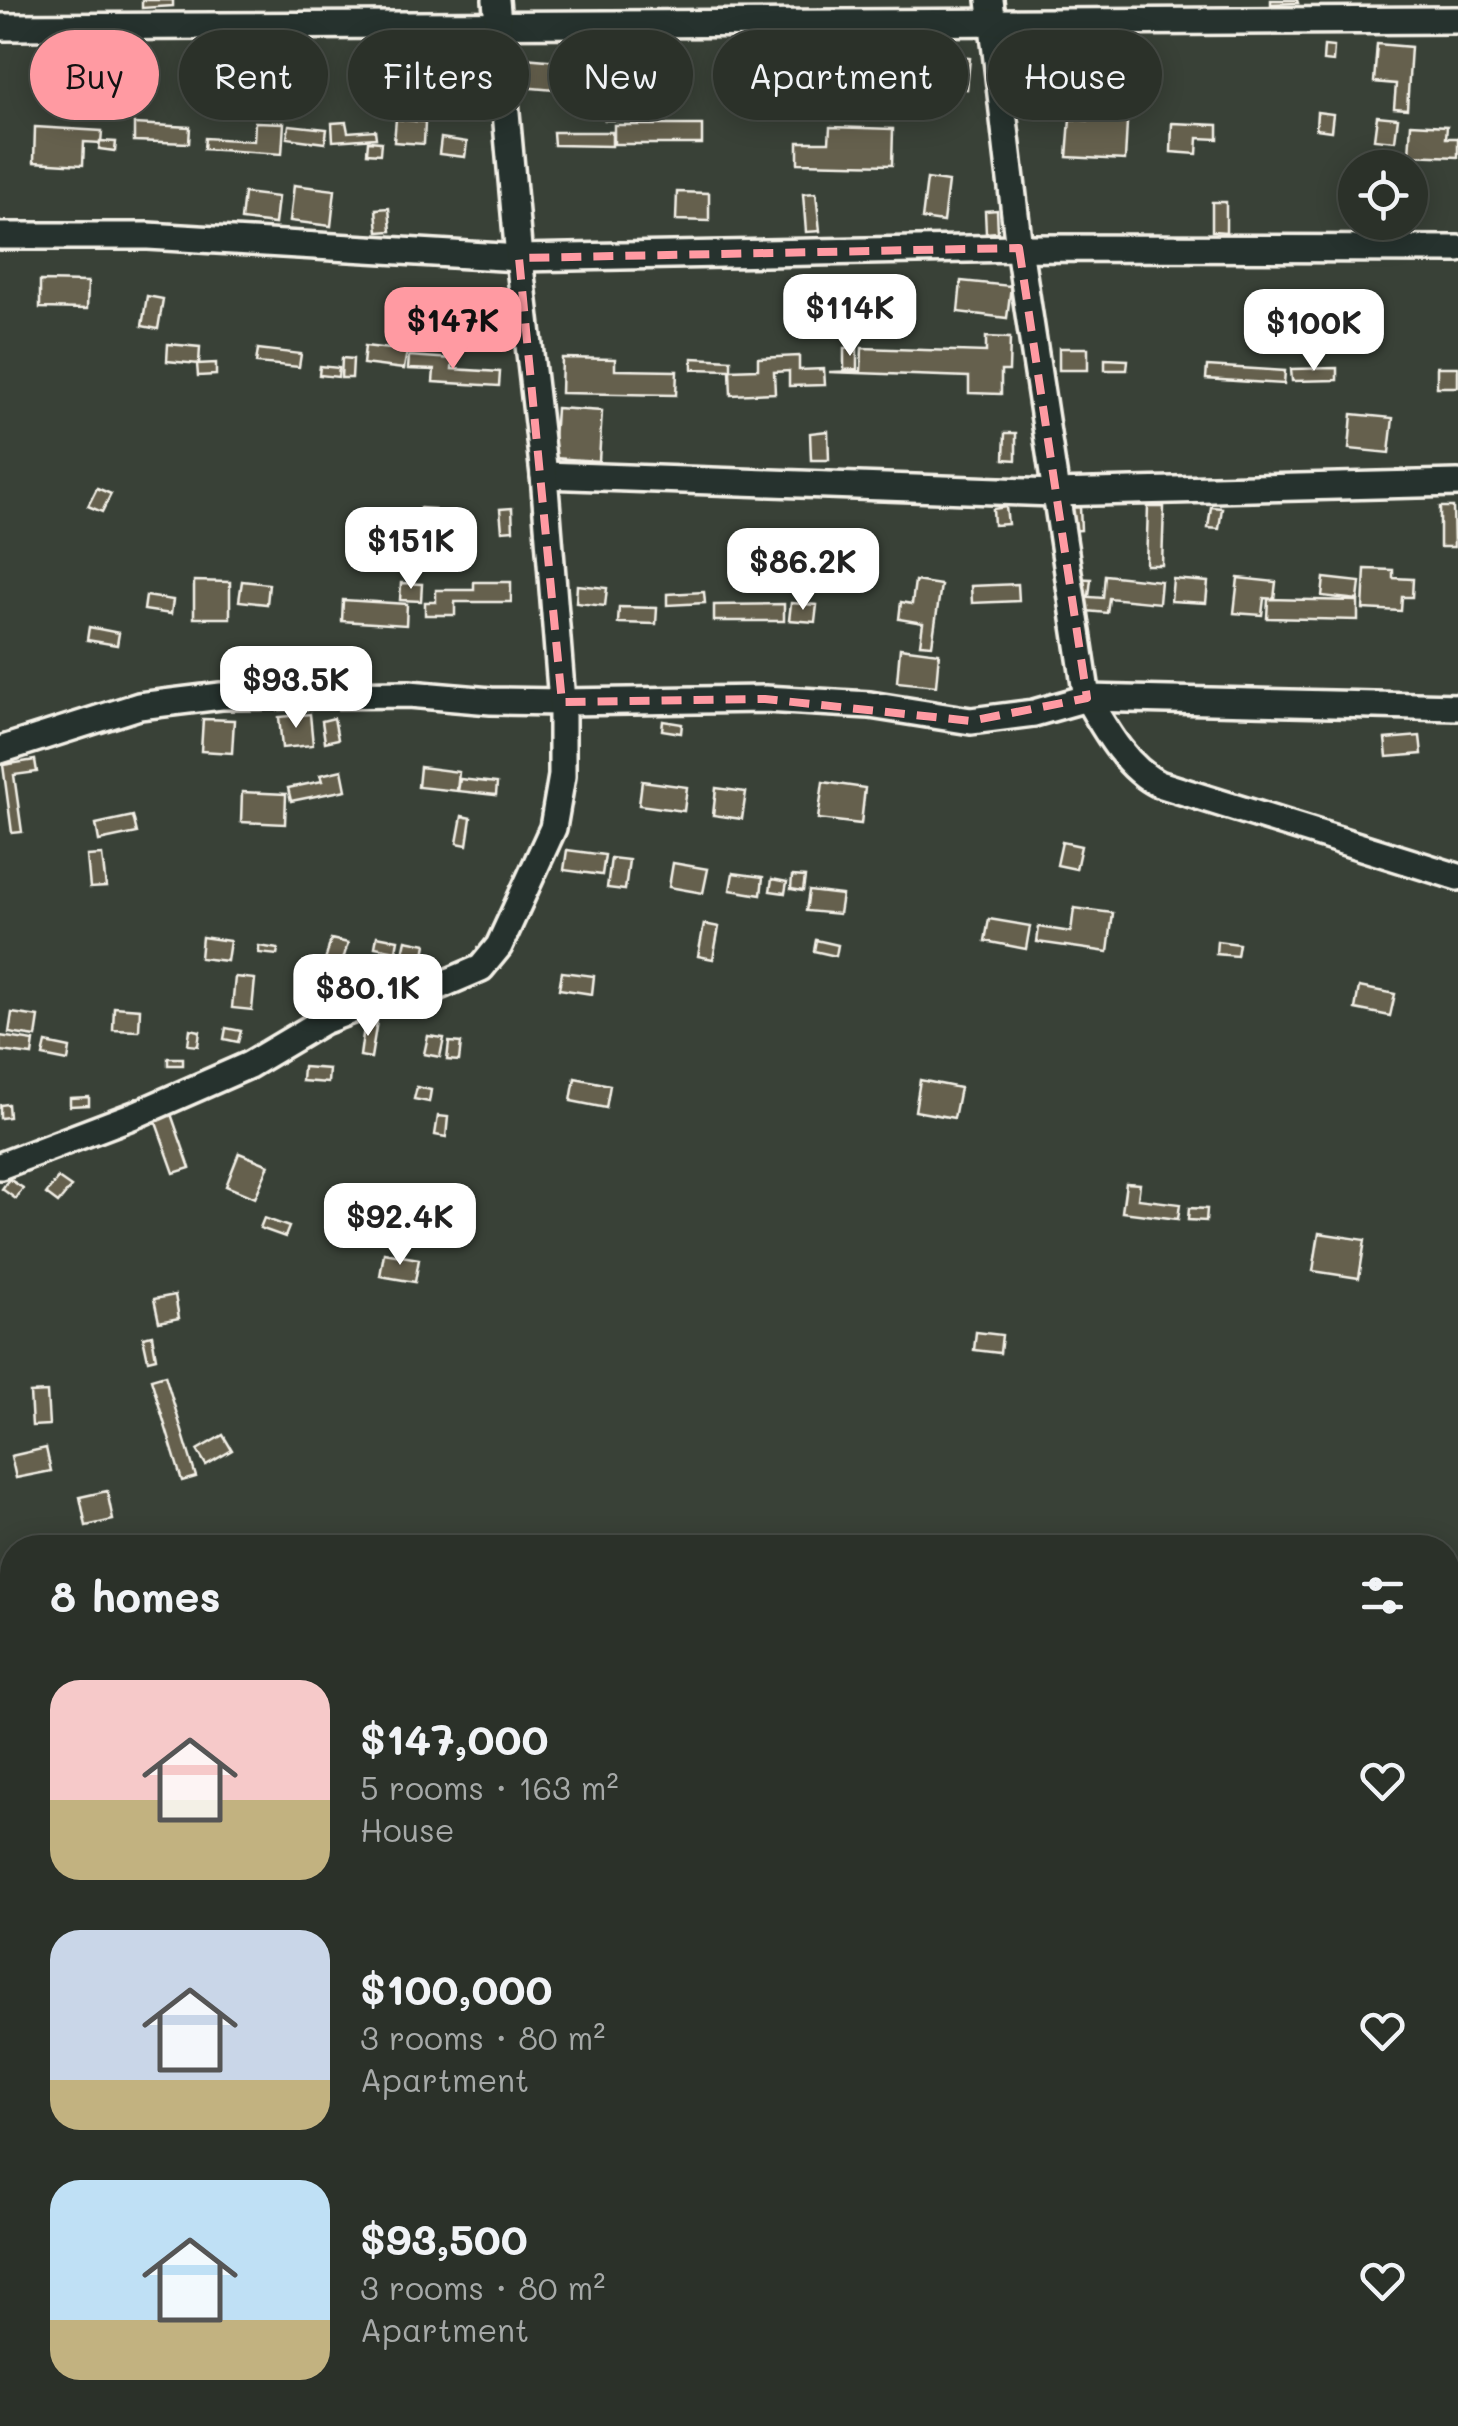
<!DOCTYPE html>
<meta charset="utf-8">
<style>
:root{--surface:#2b3129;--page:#373d35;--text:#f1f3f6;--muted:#a6a9a8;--line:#474c46;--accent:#ff9aa2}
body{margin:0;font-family:Mali,sans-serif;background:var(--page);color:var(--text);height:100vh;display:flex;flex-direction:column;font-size:38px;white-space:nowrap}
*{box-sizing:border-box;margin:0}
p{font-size:32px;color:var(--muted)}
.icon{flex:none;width:55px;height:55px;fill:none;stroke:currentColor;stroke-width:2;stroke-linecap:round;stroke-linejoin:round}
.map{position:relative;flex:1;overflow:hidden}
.side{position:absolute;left:0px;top:1535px;width:1460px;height:892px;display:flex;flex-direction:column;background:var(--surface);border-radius:40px 40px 0 0;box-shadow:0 5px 25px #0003,0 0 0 2px var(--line)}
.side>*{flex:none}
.banner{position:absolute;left:30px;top:30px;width:1400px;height:90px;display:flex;gap:20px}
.controls{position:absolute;left:1338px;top:150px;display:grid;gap:20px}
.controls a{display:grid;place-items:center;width:90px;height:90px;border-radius:50%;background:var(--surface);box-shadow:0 5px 25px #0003,0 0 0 2px var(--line);font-size:50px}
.price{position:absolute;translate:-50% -85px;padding:0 22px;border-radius:20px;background:#fff;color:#222;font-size:32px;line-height:65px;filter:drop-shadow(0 2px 5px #0008)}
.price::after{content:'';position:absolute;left:50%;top:60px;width:30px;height:22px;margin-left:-15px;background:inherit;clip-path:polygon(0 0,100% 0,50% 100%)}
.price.on{background:var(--accent);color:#111}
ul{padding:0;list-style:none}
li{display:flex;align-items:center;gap:30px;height:250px;padding:0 50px}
li span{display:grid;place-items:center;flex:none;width:280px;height:200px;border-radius:30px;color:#555}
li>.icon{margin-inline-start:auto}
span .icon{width:120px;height:120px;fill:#fffc;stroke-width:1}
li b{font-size:42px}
h2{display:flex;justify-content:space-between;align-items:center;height:120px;padding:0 50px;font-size:42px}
.tag{padding:0 35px;border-radius:45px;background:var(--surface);box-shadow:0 5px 25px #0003,0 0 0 2px var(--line);font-size:35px;line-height:90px}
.tag.on{background:var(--accent);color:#111}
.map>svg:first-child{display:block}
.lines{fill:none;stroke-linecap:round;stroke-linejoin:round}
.river{stroke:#436868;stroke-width:38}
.building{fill:#65614e;stroke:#f4f1e8;stroke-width:2.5}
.minor-casing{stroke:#f4f1e8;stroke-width:32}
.minor{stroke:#26332d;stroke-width:25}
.marked{fill:none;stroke:#ff9aa2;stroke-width:8;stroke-dasharray:20 12;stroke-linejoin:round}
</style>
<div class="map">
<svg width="1458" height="2426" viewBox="0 0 1458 2426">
<rect width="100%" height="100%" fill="#394137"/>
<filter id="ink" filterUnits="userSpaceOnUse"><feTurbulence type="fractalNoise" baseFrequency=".01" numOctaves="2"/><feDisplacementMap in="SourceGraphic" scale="20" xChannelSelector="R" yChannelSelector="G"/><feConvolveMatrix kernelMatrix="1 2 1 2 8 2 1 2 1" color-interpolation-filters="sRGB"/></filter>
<g filter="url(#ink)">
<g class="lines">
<g class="river">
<path d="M0,2057L12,2062"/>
<path d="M1039,2415L1189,2426"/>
<path d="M1271,2426L1360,2422L1374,2426"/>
</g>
</g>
<g class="building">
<path d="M142,0H173V6L142,8Z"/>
<path d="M1271,0H1297L1298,3L1271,4Z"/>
<path d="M599,44L626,45V70L598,69Z"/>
<path d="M1377,44L1411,47L1407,109L1394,108L1396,84L1374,82Z"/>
<path d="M1324,46L1334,47L1333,62L1323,61Z"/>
<path d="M932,54L970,58L967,89L929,85Z"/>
<path d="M524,58L569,62L566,91L521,87Z"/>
<rect x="740" y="58" width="36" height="19"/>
<path d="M606,100L618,101L617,120H605Z"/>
<path d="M1317,112L1333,114L1331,131L1316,129Z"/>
<path d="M1377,116L1398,118L1395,141L1374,139Z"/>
<path d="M396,119L425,122L424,144L394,142Z"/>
<path d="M1070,119L1127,123L1125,160L1067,157Z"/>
<path d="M255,122L284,123L282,154L204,149L205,138L254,141Z"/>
<path d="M346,122L348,132L375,130L376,138L333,141L332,123Z"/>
<path d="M1172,123L1218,125V139L1198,138L1197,154L1171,152Z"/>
<path d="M134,124L190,127L189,143L134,141Z"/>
<path d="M1411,124L1447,126L1446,138H1458V157L1409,155Z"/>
<path d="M289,125L327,129L325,143L287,138Z"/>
<rect x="614" y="125" width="88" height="19"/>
<path d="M35,127L102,131L101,143L84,142L83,165L34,162Z"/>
<path d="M830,127L893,129L892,165L798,163V142H829Z"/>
<path d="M553,132H612V146L554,145Z"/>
<path d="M441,138L467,142L465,157L439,154Z"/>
<path d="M100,141L116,142L115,151L99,149Z"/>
<path d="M368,141L381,142L380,154L367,153Z"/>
<path d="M927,179L948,182L943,222L922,219Z"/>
<path d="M294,185L335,190L331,226L290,221Z"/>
<path d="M677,192L709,193V221L676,220Z"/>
<path d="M244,193L278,197L275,224L241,220Z"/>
<path d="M816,193L820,231L806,232L803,194Z"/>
<path d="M1212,202H1226V232L1212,231Z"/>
<path d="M389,208L391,231L378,232L376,209Z"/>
<path d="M997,210L998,232L986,233L985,211Z"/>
<path d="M831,280L832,299H824V281Z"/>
<path d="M40,281L88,282L87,309L40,308Z"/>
<path d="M961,281L1011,286L1007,318L958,312Z"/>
<path d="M147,296L163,299L158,329L142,326Z"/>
<path d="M986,337L1010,338L1009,371H1001V394L969,393V377L829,372L861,371L862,348L986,352Z"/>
<path d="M168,344L200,347L199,364L167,361Z"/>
<path d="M365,346L407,351L404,369L363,364Z"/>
<path d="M844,348H857V369L844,370Z"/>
<rect x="1059" y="348" width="29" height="22"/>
<path d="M258,349L301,354L299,367L256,363Z"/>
<path d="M409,356L453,359L452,369L500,372L499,386L433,382L434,370L408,369Z"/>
<path d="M799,356V370L824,369L825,385L789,386V371L774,372L775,393L731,395L730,370L758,369V358Z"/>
<path d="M342,358L353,359L352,378H341Z"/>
<path d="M562,358L615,359V370L677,371L676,395L561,393Z"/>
<path d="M692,358L731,360V370L692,369Z"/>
<path d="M1105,359L1128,360L1127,370H1105Z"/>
<path d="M216,363V375L198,376L197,364Z"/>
<path d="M320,366L339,368L338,377L319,375Z"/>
<path d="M1207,366L1285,371L1284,384L1206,379Z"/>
<rect x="1437" y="367" width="21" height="20"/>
<path d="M1337,368V380L1292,381L1291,369Z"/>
<path d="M556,408L602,411L599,461L553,458Z"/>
<path d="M1352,414L1393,418L1389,453L1349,449Z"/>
<path d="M828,431L829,460H811L810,433Z"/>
<path d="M1005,433H1016V460L1004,459Z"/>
<path d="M97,488L111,494L102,512L88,506Z"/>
<path d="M1006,507L1008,524L994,525L993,509Z"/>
<path d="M1080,507L1081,530L1066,531L1065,508Z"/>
<path d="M1148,507H1164L1162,565H1146Z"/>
<path d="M1211,507L1222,508L1219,529L1208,528Z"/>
<path d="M1440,507H1453L1454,547H1440Z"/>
<path d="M420,508L434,509L432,532L418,531Z"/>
<path d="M512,508L513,530L502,531L500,509Z"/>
<path d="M1365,569L1393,570V578L1413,579L1412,597H1402L1401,611L1363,609Z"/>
<path d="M1105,575L1161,581L1159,603L1109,598L1107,613L1076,610L1077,596L1103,598Z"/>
<path d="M1073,578L1091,579L1089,596L1071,594Z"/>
<path d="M1238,578L1276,582L1274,599L1264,598L1262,615L1234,613Z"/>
<path d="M1324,578L1360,582L1358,600L1322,596Z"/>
<path d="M1173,579L1208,582L1206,603L1171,601Z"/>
<path d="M194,581L230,582V618H194Z"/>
<path d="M242,581L269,584L267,604L239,601Z"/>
<path d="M915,581L941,585L932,645L920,644L923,623L899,619L901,602L912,604Z"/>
<path d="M474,582H511V602H455V615H425V602H436V590H474Z"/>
<path d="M401,583L422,584L421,601L400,600Z"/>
<path d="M1018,584L1019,601L972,603L971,586Z"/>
<path d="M577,585L607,588L605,606L576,603Z"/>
<path d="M704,592L705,603L667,605V594Z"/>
<path d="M146,596L173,600L171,614L144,610Z"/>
<path d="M1268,599L1358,601V620L1267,618Z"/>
<path d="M343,600L407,604L406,625L342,621Z"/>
<path d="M791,603L817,605L815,622L789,620Z"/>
<path d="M784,604V621H714V605Z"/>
<path d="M619,607L657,608L656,624L618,623Z"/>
<path d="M89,627L119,633L117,645L87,640Z"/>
<path d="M900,648L939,653L936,686L897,682Z"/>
<path d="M310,714L313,745L282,748L279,717Z"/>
<path d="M334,718L338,739L325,742L322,721Z"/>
<path d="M203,719L234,720L232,753L201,751Z"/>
<path d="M663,721L682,724L681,733L662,730Z"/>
<path d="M1420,736L1422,754L1387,757L1385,739Z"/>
<path d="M35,760L37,772L14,775L22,832L12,833L3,765Z"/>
<path d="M420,767L459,772L457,791L418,787Z"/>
<path d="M342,770L346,790L291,801L288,788L322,781L320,775Z"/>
<path d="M460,779L497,783L496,795L458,791Z"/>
<path d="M642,781L687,787L684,811L639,805Z"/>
<path d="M823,782L865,788L861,824L818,819Z"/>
<path d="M716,788L746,792L742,819L713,815Z"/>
<path d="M242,792L286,794L285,824L241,822Z"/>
<path d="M133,816L137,833L99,841L96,824Z"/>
<path d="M462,816L471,818L467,845L457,843Z"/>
<path d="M1062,842L1081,846L1076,869L1057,865Z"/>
<path d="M567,850L605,855L602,875L564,870Z"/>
<path d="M102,855L106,887L90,888L87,856Z"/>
<path d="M611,858L629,860L625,890L607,888Z"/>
<path d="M673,863L708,869L703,893L669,887Z"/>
<path d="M733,873L763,877L761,895L730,890Z"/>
<path d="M792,876L805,877L803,891L791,889Z"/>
<path d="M772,879L787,882L785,893L770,891Z"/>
<path d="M809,891L842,895L839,914L806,911Z"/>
<path d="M1074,908L1113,913L1108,952L1037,942L1039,927L1071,932Z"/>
<path d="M989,919L1030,926L1026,949L985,941Z"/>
<path d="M704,924L719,927L713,959L698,956Z"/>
<path d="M377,936L398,940L396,951L375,947Z"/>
<path d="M202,937L230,941L227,961L200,958Z"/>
<path d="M331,939L348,943L340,970L324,965Z"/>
<path d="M406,940L426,944L422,966L401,962Z"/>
<path d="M816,940L838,945L836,956L814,951Z"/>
<path d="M1217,941L1239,944L1237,956L1216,954Z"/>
<path d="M259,946L278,949L277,955L259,953Z"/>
<path d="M562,972L594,976L592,994L559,989Z"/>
<path d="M235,977L255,979L252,1010L232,1008Z"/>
<path d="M1359,987L1395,994L1390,1016L1355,1009Z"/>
<path d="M114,1007L140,1009L139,1031L113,1030Z"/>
<path d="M12,1013L39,1017L36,1037L9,1033Z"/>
<path d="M365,1020L377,1021L371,1058L360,1056Z"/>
<path d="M226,1028L241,1031L238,1042L224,1039Z"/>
<path d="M190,1029L200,1031L198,1046L188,1045Z"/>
<path d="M0,1036L34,1041L32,1055L0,1051Z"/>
<path d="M428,1036L444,1038L440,1057L424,1054Z"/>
<path d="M449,1042L461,1043L459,1061L447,1060Z"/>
<path d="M46,1043L70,1048L68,1061L43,1056Z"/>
<rect x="168" y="1058" width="15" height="7"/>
<path d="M303,1067L329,1069L328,1083L302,1081Z"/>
<path d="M575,1078L610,1085L606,1108L571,1101Z"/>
<path d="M920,1080L960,1088L954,1118L915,1111Z"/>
<path d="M417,1087L431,1090L429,1102L414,1099Z"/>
<path d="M89,1097V1105L70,1106V1098Z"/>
<path d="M8,1104L9,1117L0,1118V1105Z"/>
<path d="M170,1111L190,1168L174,1173L154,1117Z"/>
<path d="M438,1116L448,1117L446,1137L435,1135Z"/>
<path d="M239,1153L269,1165L255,1198L226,1186Z"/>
<path d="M58,1178L71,1187L58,1203L46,1194Z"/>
<path d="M9,1179L23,1188L16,1199L2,1189Z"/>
<path d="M1126,1183L1140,1184L1138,1199L1180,1204L1178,1219L1122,1212Z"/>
<path d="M1189,1208L1207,1209L1206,1221L1188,1220Z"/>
<path d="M264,1218L289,1227L285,1237L260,1228Z"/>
<path d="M1319,1233L1365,1240L1359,1278L1313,1271Z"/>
<path d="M384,1253L419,1259L415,1282L380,1276Z"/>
<path d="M175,1295L179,1318L159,1322L154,1299Z"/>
<path d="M976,1332L1002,1335L1000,1353L974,1350Z"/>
<path d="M152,1335L156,1358L148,1360L143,1337Z"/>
<path d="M165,1375L196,1477L182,1481L151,1379Z"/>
<path d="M47,1392L49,1425L32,1426L30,1393Z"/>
<path d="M223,1435L232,1450L206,1465L197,1450Z"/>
<path d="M46,1448L51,1471L16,1478L11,1456Z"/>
<path d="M107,1491L113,1520L86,1526L80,1497Z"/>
<path d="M1,1568L12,1591V1599L0,1605Z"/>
</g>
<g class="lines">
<g class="minor-casing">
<g id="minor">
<path d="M990,0L1019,248L1087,698C1105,729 1126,768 1159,784L1458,877"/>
<path d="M0,27L1458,20"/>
<path d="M0,236H148L519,258L1019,248L1458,249"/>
<path d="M544,475L1054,493L1458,483"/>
<path d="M0,750L139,706L221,696L409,694L491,701L562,702L765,699L870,705L971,721L1034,713L1087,698L1458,707"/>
<path d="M0,1166L137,1114L249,1065L323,1021L376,1001L439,986L481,968L499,946L553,828L562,776V702L544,475L519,258L496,0"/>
</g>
</g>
<use href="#minor" class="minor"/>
</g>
</g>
<path class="marked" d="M1019,248L1087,698L971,721L765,699L562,702L519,258Z"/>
</svg>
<div class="controls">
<a><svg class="icon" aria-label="locate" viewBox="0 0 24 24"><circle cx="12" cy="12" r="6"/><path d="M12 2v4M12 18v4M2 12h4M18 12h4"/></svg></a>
</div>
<b class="price" style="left:850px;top:359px">$114K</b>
<b class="price on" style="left:453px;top:372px">$147K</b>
<b class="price" style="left:1314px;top:374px">$100K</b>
<b class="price" style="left:411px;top:592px">$151K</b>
<b class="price" style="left:803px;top:613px">$86.2K</b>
<b class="price" style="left:296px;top:731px">$93.5K</b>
<b class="price" style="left:368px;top:1039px">$80.1K</b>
<b class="price" style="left:400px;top:1268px">$92.4K</b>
<div class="banner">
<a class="tag on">Buy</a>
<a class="tag">Rent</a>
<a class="tag">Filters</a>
<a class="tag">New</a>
<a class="tag">Apartment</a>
<a class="tag">House</a>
</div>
<section class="side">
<h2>8 homes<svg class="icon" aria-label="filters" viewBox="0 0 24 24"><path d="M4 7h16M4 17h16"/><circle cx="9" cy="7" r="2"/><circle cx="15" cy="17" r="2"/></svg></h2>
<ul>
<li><span style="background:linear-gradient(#f6c9c9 60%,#c2b280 0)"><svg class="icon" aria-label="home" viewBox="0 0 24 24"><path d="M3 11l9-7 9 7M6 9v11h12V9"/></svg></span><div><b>$147,000</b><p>5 rooms · 163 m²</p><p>House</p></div><svg class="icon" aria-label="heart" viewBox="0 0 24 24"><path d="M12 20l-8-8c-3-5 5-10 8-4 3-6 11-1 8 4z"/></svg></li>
<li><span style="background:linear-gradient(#c9d6e8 75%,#c2b280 0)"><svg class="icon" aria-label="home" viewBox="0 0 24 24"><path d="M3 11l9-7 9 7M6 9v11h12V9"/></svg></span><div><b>$100,000</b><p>3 rooms · 80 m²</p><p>Apartment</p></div><svg class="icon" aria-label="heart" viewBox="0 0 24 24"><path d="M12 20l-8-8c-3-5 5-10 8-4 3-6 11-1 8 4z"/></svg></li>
<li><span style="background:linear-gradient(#bfe0f5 70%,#c2b280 0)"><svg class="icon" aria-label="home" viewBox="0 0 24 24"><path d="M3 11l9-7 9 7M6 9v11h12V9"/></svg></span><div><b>$93,500</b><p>3 rooms · 80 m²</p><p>Apartment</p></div><svg class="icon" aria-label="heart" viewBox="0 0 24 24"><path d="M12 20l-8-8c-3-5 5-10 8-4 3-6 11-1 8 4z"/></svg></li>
</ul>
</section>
</div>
